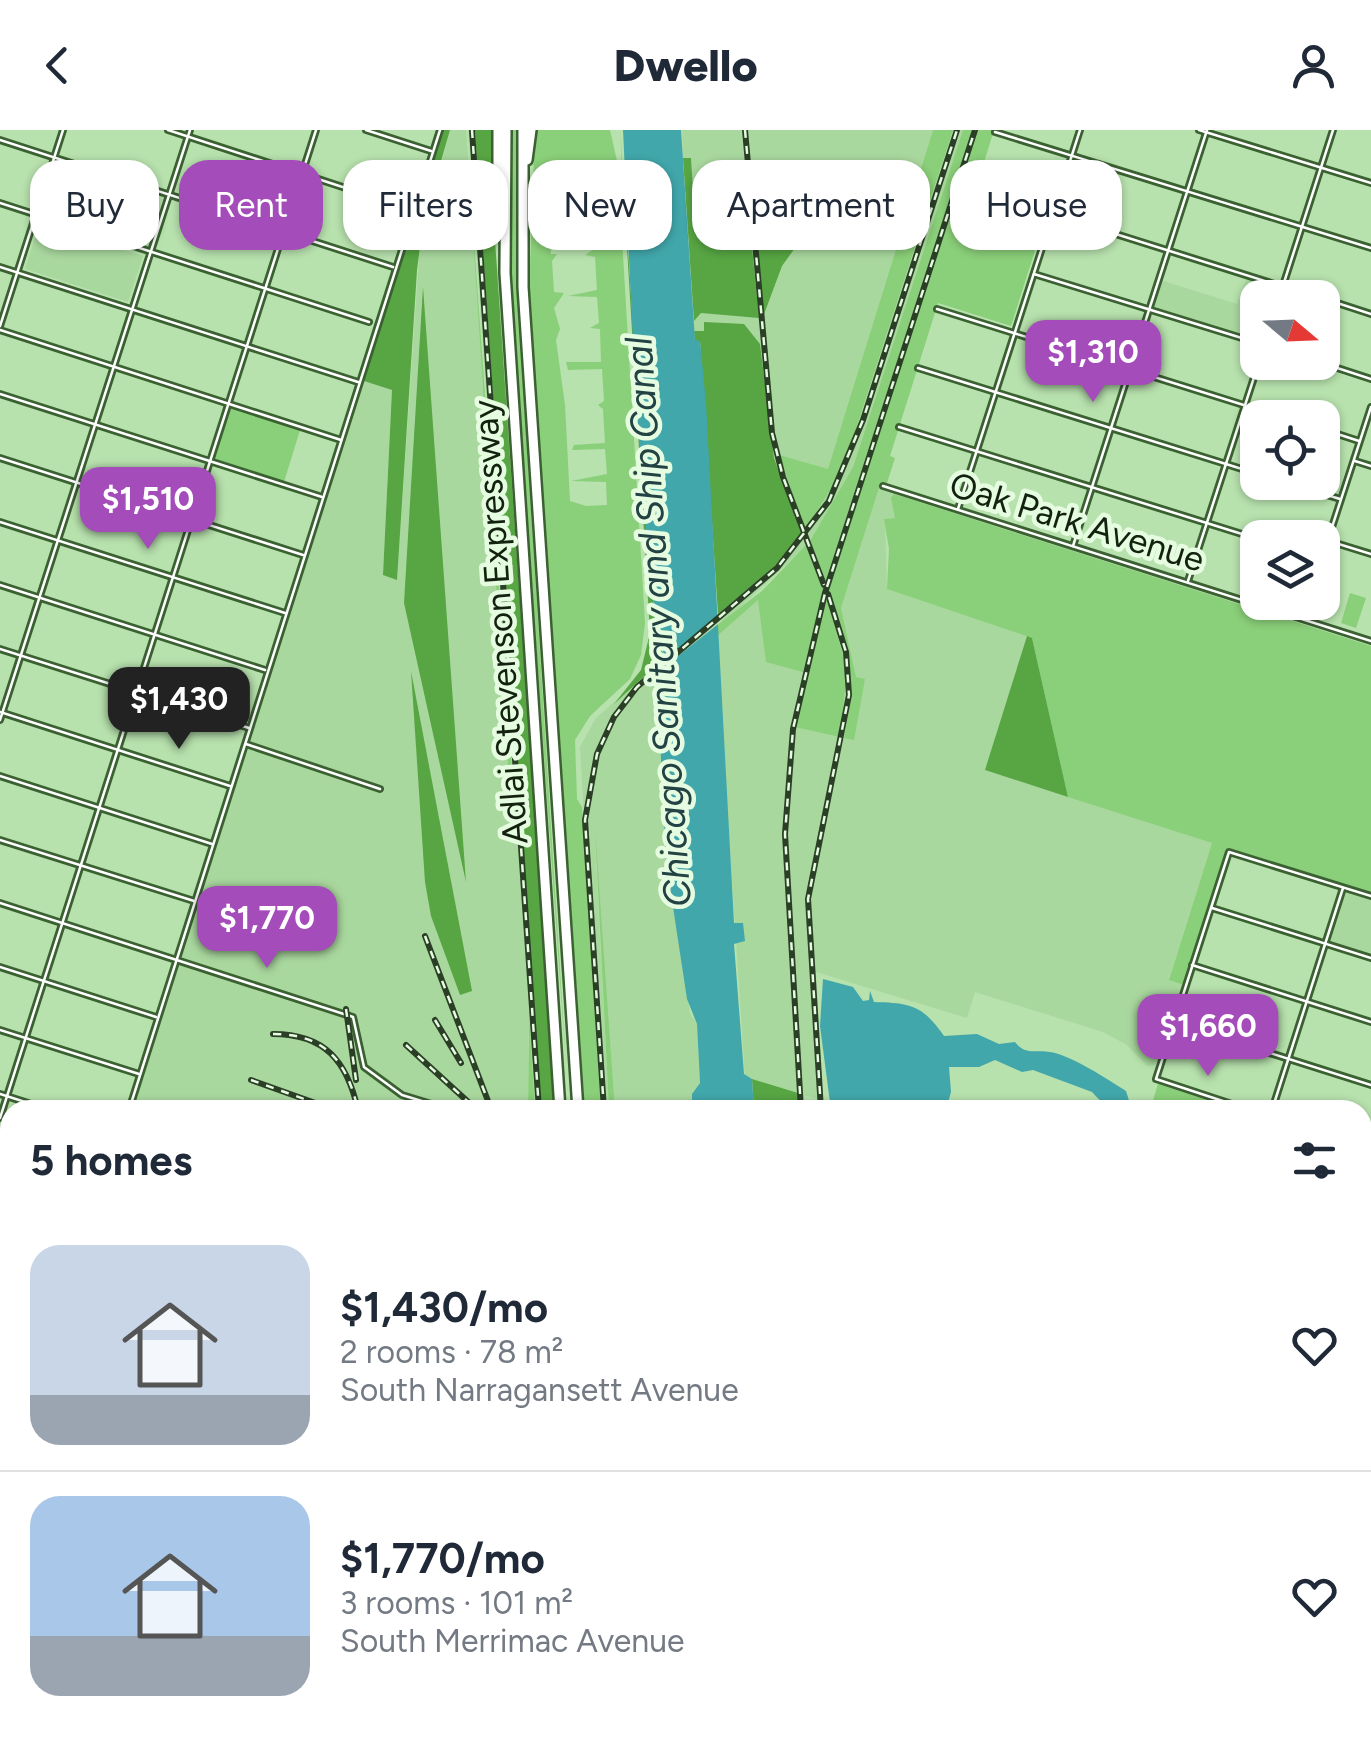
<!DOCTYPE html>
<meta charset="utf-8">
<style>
:root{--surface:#fff;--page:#f6f6f7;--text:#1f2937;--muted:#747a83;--line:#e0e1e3;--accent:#a44cb9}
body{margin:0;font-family:Figtree,sans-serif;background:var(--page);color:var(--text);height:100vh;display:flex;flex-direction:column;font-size:38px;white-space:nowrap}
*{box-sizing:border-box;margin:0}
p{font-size:32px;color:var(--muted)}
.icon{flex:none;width:55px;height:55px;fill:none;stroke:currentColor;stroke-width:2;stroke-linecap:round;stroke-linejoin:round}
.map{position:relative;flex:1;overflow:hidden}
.drawer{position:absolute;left:0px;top:970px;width:1372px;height:640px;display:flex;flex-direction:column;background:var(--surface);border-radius:30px 30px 0 0;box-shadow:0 2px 8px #0004}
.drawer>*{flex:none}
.hud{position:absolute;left:30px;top:30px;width:1312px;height:90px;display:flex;gap:20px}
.needle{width:65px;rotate:109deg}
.tools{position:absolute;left:1240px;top:150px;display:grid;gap:20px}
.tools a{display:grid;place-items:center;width:100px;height:100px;border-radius:20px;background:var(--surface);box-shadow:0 2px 8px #0004;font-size:50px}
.price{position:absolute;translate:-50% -85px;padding:0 22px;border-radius:20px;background:var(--accent);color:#fff;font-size:32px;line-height:65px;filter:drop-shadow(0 2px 5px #0008)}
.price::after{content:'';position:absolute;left:50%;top:60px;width:30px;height:22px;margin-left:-15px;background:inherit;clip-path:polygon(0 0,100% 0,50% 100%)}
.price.active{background:#222;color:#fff}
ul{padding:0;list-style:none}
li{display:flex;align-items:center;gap:30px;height:250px;padding:0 30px}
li+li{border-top:2px solid var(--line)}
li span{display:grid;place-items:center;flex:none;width:280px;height:200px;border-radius:30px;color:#555}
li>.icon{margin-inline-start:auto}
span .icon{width:120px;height:120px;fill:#fffc;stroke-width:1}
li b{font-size:42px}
h2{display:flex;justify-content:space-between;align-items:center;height:120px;padding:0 30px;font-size:42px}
.pill{padding:0 35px;border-radius:30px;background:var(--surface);box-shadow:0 2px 8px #0004;font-size:35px;line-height:90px}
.pill.active{background:var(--accent);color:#fff}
header{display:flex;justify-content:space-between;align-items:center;height:130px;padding:0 30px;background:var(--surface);font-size:45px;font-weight:800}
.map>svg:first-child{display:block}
.built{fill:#a9d89e}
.green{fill:#8acf79}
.forest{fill:#57a543}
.water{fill:#41a7ab}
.pier{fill:#b7e1ad}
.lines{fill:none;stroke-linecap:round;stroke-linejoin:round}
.street-casing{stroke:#3b6132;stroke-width:8}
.secondary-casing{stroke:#3b6132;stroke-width:11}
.highway-casing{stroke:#3b6132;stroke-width:14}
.street{stroke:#fff;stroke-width:2.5}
.secondary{stroke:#fff;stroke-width:6}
.highway{stroke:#fff;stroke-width:9}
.rail-casing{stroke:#2b3f26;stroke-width:6}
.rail{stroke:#e6fce1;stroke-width:2.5;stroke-dasharray:8;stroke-linecap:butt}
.labels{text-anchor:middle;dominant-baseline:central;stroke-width:9;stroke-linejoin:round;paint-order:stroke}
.street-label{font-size:35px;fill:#12220e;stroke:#e6fce1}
.water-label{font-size:38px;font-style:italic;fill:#234244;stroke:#e6fce1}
</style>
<header><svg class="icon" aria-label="back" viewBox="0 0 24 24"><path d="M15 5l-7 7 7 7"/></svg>Dwello<svg class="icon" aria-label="person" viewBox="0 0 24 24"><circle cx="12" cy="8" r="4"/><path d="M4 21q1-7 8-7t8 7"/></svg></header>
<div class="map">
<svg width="1371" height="1610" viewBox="0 0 1371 1610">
<rect width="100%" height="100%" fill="#b7e1ad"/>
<g class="built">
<path d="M450,0H466L511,682H515L468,0H475L541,980H535L528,897V980H133L364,251L392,260L383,445L397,449L420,113Z"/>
<path d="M682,0H933L828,340L780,326L805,399L833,356L852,311L953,0H963L853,337L810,411L825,452L854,377L972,0H976L828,459L806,416L720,496L718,484L773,438L802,404L774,328L763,256L704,193V201H694V191L701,183L759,187L751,107L695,92L691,29L683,28Z"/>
<path d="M617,31L618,42L590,49L589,69L582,70L583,95L542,97L543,40L611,37Z"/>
<path d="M40,92L143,126L128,172L25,139Z"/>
<path d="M1248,145L1282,156L1278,167L1258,168L1257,213L1151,179L1160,150L1237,174Z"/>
<path d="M879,359L894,364L891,369L896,388L885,389L887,459L1027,506L986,640L1212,713L1169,849L1184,855L1160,928L1154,935L1147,936L1127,915L1103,902L975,862L967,888L816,842L823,980H819L818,969L803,965V980H799L798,963L745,948L716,507L758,469L803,541L824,459L826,465L807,542L852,551L856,547L841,478Z"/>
<path d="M664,528L669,535L661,550L658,569L666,731L690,883L697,894L700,953L692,964V980H615L595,712L609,980H601L580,617L596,588Z"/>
<path d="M1345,761L1371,769V825L1329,812Z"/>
<path d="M1363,1274L1371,1277V1610H853L852,1600H1362Z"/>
<path d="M10,1376V1596L0,1593V1408Z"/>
<path d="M22,1600H582L583,1610H53Z"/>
<path d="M685,1600H733L734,1610H686Z"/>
</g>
<g class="green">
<path d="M466,0L515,682L511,683Z"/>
<path d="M512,0H517L516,142L567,950L512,171Z"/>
<path d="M535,0H610L617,31L611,37L544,41L542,96H549L551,124H557L552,131L554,162L564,163L554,178L560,199L556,210L565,275L570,371L586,376L607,375L606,352L571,351L607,344L605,319L572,320L574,315L605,313L603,279L598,275L604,271L602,239L568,240L566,232H601L600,199L590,198L599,193L597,167L568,166L597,160L595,127L585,125L594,119L592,98L583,95L582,70L589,68L590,49L618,42L645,493L641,525L630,549L590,586L575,610L577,669L582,677L601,980H585L529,166Z"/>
<path d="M933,0H953L852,311L833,356L805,400L779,325L828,339Z"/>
<path d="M963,0H972L825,453L810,411L853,337Z"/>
<path d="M976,0H994L966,90L1037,114L1011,196L938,173L890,326L895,328L886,356L880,355L841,478L856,547L865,549L854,610L844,608C856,553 848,512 828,459Z"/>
<path d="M231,278L300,300L284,352L213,329Z"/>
<path d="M894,364L1371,516V763L1228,718L1184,855L1169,850L1212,713L1068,667L1032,508L887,459L889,419L884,389L895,388L891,368Z"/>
<path d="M806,415L824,459L803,542L766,532L758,470L716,507L717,495L762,461Z"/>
<path d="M1350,463L1366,468L1356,498L1341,493Z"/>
<path d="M826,465L847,539L840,607L795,597Z"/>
<path d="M595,699L615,980H609Z"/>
<path d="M529,889L535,980H528Z"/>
<path d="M1158,954L1239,980H1150Z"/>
<path d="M1363,1020L1371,1023V1277L1363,1274Z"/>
</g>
<g class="forest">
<path d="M442,0H450L423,93L417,140L397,450L383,445L392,260L364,251Z"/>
<path d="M475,0H494L495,110L555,980H541Z"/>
<path d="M620,0L646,389L656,497L664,528L614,574L641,540L650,503Z"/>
<path d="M683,28H691L695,92L751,107L759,188L701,183L694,191Z"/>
<path d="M752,56L823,79L782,136L763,187Z"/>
<path d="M423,157L466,752L404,473Z"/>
<path d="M704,192L744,194L760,214L774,328L802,404L773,438L718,484L700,211H695L694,201H704Z"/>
<path d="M1027,506L1032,508L1068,667L985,640Z"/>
<path d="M411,541L472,861L460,865L431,786L425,752Z"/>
<path d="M752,949L798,963L799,980H754Z"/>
<path d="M792,1600H831L832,1610H793Z"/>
</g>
<g class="water">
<path d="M623,0H681L695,210L700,211L706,273L734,793H743L745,811L734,814L744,944L752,949L754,980H692V964L700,953L697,894L687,869L666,731L658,569L661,550L669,535C642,501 627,73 623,0Z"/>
<path d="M823,849L853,857L863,871L869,870L870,861L874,872C912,873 923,876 944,906L977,904L999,914L1015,912C1026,926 1035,919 1050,922C1071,925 1107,949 1126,961L1132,980H1109L1092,962L1033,940L1022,942L995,930L979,937H949L951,962L946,980H831L820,896Z"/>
<path d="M733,1600H792L793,1610H734Z"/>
<path d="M1036,1600H1186L1206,1607L1033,1610Z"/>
</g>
<path class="pier" d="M718,487L722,491L668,534L665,530Z"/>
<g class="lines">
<g class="street-casing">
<g id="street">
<path d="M168,0L413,80"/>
<path d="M366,0L431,21"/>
<path d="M1199,0L1371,53"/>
<path d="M995,2L1371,118"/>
<path d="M0,10L393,137"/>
<path d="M976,60L1319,168"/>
<path d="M0,73L369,192"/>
<path d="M0,137L358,252"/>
<path d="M1034,144L1258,213"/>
<path d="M1279,168L1333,0"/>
<path d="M1322,168L1371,184"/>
<path d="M937,179L1285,288"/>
<path d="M0,196L63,0"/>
<path d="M0,200L341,310"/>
<path d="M1319,232L1371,249"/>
<path d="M918,238L1258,344"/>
<path d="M0,264L322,367"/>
<path d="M899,297L1258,409"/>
<path d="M1322,299L1359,311"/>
<path d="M0,328L303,425"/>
<path d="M1355,331L1371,336"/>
<path d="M1285,352L1340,369"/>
<path d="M883,356L1371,511"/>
<path d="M958,379L1080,0"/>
<path d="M0,392L285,483"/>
<path d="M1329,411L1371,424"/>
<path d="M1073,416L1207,0"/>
<path d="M1322,428L1371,277"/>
<path d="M1188,451L1259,232"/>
<path d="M0,455L265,540"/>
<path d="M1303,487L1308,472"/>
<path d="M0,519L249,598"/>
<path d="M0,582L230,656"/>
<path d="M0,590L190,0"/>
<path d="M246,614L380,659"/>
<path d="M0,646L212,714"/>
<path d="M0,710L194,771"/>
<path d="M0,773L353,887L364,937L402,965L451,980"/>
<path d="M1212,778L1371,828"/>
<path d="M1192,835L1371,892"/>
<path d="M0,837L156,887"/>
<path d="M1175,893L1371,955"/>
<path d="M0,900L139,944"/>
<path d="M0,964L50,980"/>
<path d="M129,980L440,0"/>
<path d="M1250,980L1156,949L1229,722L1371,766"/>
<path d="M1272,980L1343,758"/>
<path d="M0,988L316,0"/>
<path d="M1362,1016L1371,1019"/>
<path d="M0,1027L10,1031"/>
<path d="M0,1155L10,1158"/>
<path d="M0,1219L10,1222"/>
<path d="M0,1282L10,1285"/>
<path d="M0,1346L10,1349"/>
<path d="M0,1465L10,1468"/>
</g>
</g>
<g class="secondary-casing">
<g id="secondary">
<path d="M0,1091L10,1094"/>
<path d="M0,1393L10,1361"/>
<path d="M0,1600L31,1610"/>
</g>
</g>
<g class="highway-casing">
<g id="highway">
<path d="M498,0V42"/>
<path d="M506,0L505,143L560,980"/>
<path d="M523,0V157L578,980"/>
<path d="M527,30L531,0"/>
<path d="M592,1600L593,1610"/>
<path d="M603,1600V1610"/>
<path d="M620,1600L621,1610"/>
<path d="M629,1600L630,1610"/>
</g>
</g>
<use href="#street" class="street"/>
<use href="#secondary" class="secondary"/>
<use href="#highway" class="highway"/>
<g class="rail-casing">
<g id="rail">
<path d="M472,0L539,980"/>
<path d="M745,0L772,303L783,347L824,455"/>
<path d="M425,806L488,971"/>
<path d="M346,879L356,950"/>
<path d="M435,890L461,933"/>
<path d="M273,904C325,904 347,931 358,980"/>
<path d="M406,915L477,980"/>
<path d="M251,950L335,980"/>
<path d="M604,980L585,690L597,624L614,587L637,557L777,438L829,371L863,290L957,0"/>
<path d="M801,980L785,704L793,599L825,463L975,0"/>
<path d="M821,980L808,769L849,565L846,522L828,464"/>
<path d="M522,1600L526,1610"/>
<path d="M547,1600L548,1610"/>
<path d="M581,1600V1610"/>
<path d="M673,1600V1610"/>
<path d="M843,1600L844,1610"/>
<path d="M868,1600V1610"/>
</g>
</g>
<use href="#rail" class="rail"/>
</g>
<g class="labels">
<g class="street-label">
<text transform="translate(1077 392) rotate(17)">Oak Park Avenue</text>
<text transform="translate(500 492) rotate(-94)">Adlai Stevenson Expressway</text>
</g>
<g class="water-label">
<text transform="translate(658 492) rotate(-94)">Chicago Sanitary and Ship Canal</text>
</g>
</g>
</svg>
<div class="tools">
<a><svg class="needle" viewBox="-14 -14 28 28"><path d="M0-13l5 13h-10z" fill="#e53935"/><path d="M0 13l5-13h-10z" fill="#747a83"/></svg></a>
<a><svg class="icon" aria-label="locate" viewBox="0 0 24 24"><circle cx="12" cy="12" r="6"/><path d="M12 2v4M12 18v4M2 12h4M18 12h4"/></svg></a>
<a><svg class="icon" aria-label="layers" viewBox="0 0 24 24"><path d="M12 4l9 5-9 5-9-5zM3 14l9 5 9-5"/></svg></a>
</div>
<b class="price" style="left:1093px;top:275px">$1,310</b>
<b class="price" style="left:148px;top:422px">$1,510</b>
<b class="price active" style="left:179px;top:622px">$1,430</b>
<b class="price" style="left:267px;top:841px">$1,770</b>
<b class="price" style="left:1208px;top:949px">$1,660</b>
<div class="hud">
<a class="pill">Buy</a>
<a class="pill active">Rent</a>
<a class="pill">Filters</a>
<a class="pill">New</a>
<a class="pill">Apartment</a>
<a class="pill">House</a>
</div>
<section class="drawer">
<h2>5 homes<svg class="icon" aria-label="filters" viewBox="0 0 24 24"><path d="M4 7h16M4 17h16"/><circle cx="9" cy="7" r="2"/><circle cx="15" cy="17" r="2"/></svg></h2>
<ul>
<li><span style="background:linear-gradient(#c9d6e8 75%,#9aa5b1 0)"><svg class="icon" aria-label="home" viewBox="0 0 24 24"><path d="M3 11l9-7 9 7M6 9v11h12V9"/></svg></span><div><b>$1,430/mo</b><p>2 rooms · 78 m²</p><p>South Narragansett Avenue</p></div><svg class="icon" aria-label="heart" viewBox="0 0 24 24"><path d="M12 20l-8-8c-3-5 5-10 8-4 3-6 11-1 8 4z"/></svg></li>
<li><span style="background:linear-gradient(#a9c7e8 70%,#9aa5b1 0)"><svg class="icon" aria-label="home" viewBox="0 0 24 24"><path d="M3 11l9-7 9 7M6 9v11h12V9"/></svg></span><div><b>$1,770/mo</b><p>3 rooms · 101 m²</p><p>South Merrimac Avenue</p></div><svg class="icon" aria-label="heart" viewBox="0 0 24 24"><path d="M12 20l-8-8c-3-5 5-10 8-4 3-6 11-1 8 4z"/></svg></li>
</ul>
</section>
</div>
